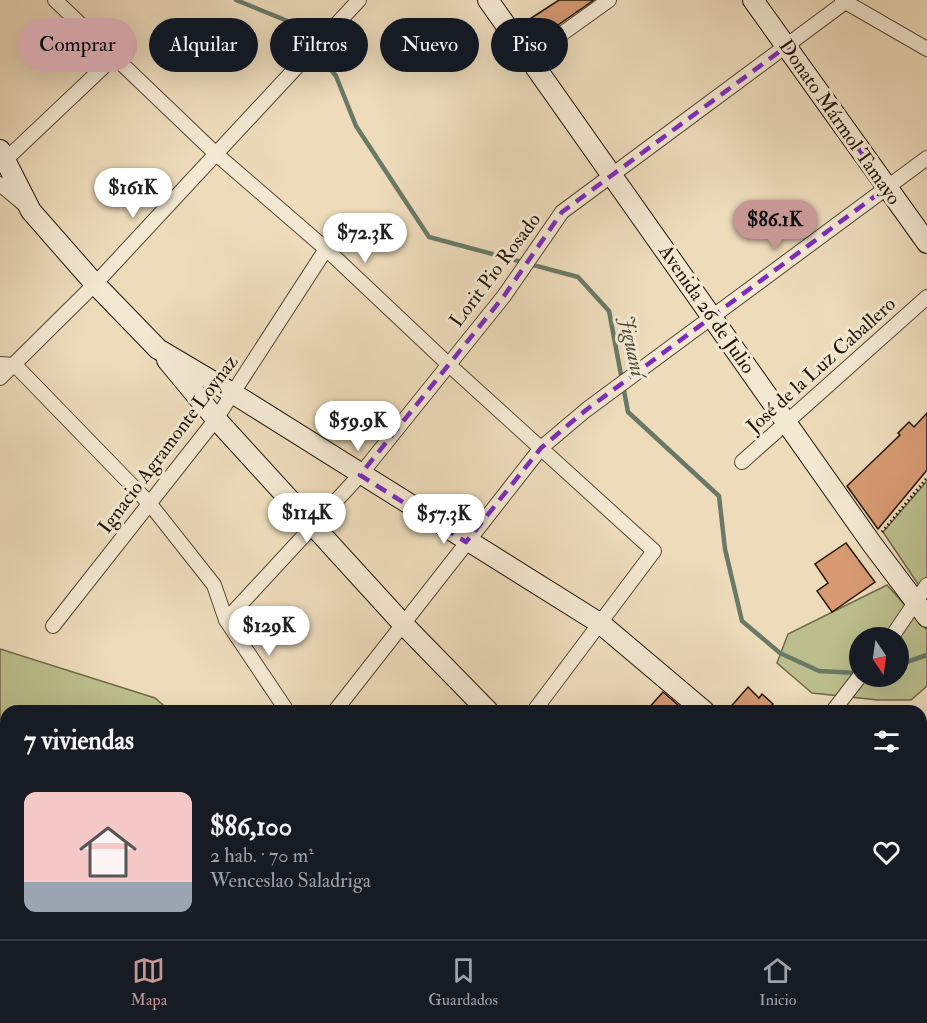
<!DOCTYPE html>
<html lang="es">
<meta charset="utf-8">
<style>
:root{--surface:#171b24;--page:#20242c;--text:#f1f3f6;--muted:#9ea1a6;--line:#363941;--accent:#c59692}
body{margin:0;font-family:"IM FELL Double Pica",serif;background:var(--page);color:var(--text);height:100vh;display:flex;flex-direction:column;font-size:22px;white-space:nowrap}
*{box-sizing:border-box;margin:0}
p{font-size:20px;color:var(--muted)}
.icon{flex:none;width:33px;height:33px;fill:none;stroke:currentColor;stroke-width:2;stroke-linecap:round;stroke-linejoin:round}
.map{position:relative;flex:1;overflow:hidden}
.panel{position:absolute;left:0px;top:705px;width:927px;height:234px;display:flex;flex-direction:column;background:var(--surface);border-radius:18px 18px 0 0;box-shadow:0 6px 24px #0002}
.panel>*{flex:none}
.banner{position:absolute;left:18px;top:18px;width:600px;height:54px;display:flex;gap:12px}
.needle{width:39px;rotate:167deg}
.controls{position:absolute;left:849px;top:627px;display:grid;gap:12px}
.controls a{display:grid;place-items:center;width:60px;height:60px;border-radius:50%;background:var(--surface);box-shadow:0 6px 24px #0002;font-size:30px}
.price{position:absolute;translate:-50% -51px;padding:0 14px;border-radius:21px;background:#fff;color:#222;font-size:20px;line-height:39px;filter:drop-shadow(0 2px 3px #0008)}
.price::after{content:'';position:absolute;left:50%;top:36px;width:18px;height:14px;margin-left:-9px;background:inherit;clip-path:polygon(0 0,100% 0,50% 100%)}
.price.on{background:var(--accent);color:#111}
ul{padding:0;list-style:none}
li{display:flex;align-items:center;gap:18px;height:150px;padding:0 24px}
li+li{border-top:2px solid var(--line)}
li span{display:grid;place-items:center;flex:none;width:168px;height:120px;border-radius:12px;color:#555}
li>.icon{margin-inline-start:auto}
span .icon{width:72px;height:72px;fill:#fffc;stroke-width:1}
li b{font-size:26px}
h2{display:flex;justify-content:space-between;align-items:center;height:72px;padding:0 24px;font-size:26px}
.tag{padding:0 21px;border-radius:27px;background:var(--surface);box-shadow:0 6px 24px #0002;font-size:21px;line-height:54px}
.tag.on{background:var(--accent);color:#111}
.menu{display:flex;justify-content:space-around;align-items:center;height:84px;border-top:2px solid var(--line);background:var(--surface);font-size:16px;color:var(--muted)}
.menu a{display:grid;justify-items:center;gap:3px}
.menu .on{color:var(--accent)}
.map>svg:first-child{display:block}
.green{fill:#bcbf8d;stroke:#706a49;stroke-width:1.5;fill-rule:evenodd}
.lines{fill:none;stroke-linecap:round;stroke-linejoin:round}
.stream{stroke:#6a7967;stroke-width:4.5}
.building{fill:#d79a73;stroke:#231405;stroke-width:1.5}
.street-casing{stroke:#564632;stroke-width:16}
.secondary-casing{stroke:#231405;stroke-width:22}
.path{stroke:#231405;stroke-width:3;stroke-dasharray:1.5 3;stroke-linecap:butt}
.street{stroke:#f3e8d2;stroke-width:14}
.secondary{stroke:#f3e8d2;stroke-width:20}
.marked{fill:none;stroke:#7b2cbf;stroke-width:4.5;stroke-dasharray:12 8;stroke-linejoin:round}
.labels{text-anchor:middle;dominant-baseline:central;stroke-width:6;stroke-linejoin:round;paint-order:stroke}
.street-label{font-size:20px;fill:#231405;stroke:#f3e8d2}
.water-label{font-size:21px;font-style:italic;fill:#4d4f3e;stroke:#f3e8d2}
</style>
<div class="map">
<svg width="927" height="939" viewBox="0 0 927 939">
<rect width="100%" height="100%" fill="#eddbba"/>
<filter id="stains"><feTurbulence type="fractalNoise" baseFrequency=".00333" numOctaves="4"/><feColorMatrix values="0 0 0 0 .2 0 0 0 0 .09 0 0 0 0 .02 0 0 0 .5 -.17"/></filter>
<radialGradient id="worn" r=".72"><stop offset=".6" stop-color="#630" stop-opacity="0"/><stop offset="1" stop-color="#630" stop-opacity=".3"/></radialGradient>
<g class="green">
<path d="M927,481V582L922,590L883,532Z"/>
<path d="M887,585L927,630V686L911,700H878L812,693L777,663L788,634ZM860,638H898V676H860Z"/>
<path d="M0,649L155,698L170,711H6V786L0,774Z"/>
<path d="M0,872L6,884V933H30L33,939H0Z"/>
<path d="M201,933H363L362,939H202Z"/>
<path d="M704,933H830L822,939H708Z"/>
</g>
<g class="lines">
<g class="stream">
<path d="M236,0L295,24L336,76L356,126L429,237L578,277L609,311L628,412L719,496L725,549L742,621L780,653L819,671L858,673"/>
<path d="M898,665L927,655"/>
</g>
</g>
<g class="building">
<path d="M559,0H594L535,41L522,24Z"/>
<path d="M927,413V470L878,529L847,486L900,435L898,433L909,422L914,427Z"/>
<path d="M846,543L875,582L832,612L817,591L828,583L815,564Z"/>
<path d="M748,687L759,698L762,694L773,704L770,707L774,711H727Z"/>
<path d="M663,692L685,711H646Z"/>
</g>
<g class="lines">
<g class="street-casing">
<g id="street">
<path d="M55,0L215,153L326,249L448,364L654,551L534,711"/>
<path d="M842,0L927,49"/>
<path d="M528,58L609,0"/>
<path d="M0,165L114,57"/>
<path d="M0,184L25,205"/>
<path d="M0,364L15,365L150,504L214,585L226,620L287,711"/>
<path d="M0,378L95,284L359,0"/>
<path d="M742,462L927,297"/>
<path d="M226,620L360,475L504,296L562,212L848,0"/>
<path d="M53,626L216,419L326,249"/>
<path d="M891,638L927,585"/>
<path d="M335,711L541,448L586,410L927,158"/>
<path d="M833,711L860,676"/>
<path d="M469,933L474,939"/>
<path d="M588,939L595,933"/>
</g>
</g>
<g class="secondary-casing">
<g id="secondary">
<path d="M488,0L872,544L927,617"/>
<path d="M753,0L927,243"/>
<path d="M0,150L31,211L95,284L158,349L234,394L601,624L704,711"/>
<path d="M167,360L216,419L403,624L488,711"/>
<path d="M921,879L927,874"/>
<path d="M921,918L927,924"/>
<path d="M686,933L691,939"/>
<path d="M845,939L853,933"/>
</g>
</g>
<g class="path">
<path d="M882,532L927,478"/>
<path d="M0,818L6,834"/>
<path d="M0,855L6,857"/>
<path d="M51,933L54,939"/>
<path d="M222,933L223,939"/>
<path d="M309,933L311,939"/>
</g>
<use href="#street" class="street"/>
<use href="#secondary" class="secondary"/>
</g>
<path class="marked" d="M787,46L886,188L586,410L541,448L466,542L360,475L504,296L562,212Z"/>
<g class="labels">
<g class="street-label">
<text transform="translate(840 122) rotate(55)">Donato Mármol Tamayo</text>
<text transform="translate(495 270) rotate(-53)">Lorit Pio Rosado</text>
<text transform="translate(707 309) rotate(55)">Avenida 26 de Julio</text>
<text transform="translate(821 365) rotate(-42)">José de la Luz Caballero</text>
<text transform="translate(168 444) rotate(-53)">Ignacio Agramonte Loynaz</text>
</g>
<g class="water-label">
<text transform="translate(632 346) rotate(78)">Jiguaní</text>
</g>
</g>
<rect width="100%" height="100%" filter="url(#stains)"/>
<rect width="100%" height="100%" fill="url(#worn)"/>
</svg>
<div class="controls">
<a><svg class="needle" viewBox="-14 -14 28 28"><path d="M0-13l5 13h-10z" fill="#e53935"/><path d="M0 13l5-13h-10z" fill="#9ea1a6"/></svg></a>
</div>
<b class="price" style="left:133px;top:219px">$161K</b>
<b class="price on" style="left:775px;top:251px">$86.1K</b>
<b class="price" style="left:365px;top:264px">$72.3K</b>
<b class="price" style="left:358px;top:452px">$59.9K</b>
<b class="price" style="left:307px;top:544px">$114K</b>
<b class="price" style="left:444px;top:545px">$57.3K</b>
<b class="price" style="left:269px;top:657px">$129K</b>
<div class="banner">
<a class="tag on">Comprar</a>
<a class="tag">Alquilar</a>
<a class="tag">Filtros</a>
<a class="tag">Nuevo</a>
<a class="tag">Piso</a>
</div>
<section class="panel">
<h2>7 viviendas<svg class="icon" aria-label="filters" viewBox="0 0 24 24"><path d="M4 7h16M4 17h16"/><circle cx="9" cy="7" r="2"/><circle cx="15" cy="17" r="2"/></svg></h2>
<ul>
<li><span style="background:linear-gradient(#f6c9c9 75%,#9aa5b1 0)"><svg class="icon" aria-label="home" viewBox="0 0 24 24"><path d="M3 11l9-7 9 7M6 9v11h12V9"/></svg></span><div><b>$86,100</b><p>2 hab. · 70 m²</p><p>Wenceslao Saladriga</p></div><svg class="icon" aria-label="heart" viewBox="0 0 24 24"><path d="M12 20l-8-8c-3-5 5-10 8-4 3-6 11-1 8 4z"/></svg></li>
</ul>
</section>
</div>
<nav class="menu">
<a class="on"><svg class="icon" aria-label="map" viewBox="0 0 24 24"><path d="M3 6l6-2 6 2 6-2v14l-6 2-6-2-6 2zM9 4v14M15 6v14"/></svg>Mapa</a>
<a><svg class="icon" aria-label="saved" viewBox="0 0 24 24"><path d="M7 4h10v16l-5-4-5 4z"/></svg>Guardados</a>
<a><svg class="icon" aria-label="home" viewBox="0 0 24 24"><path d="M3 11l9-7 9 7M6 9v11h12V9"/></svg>Inicio</a>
</nav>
